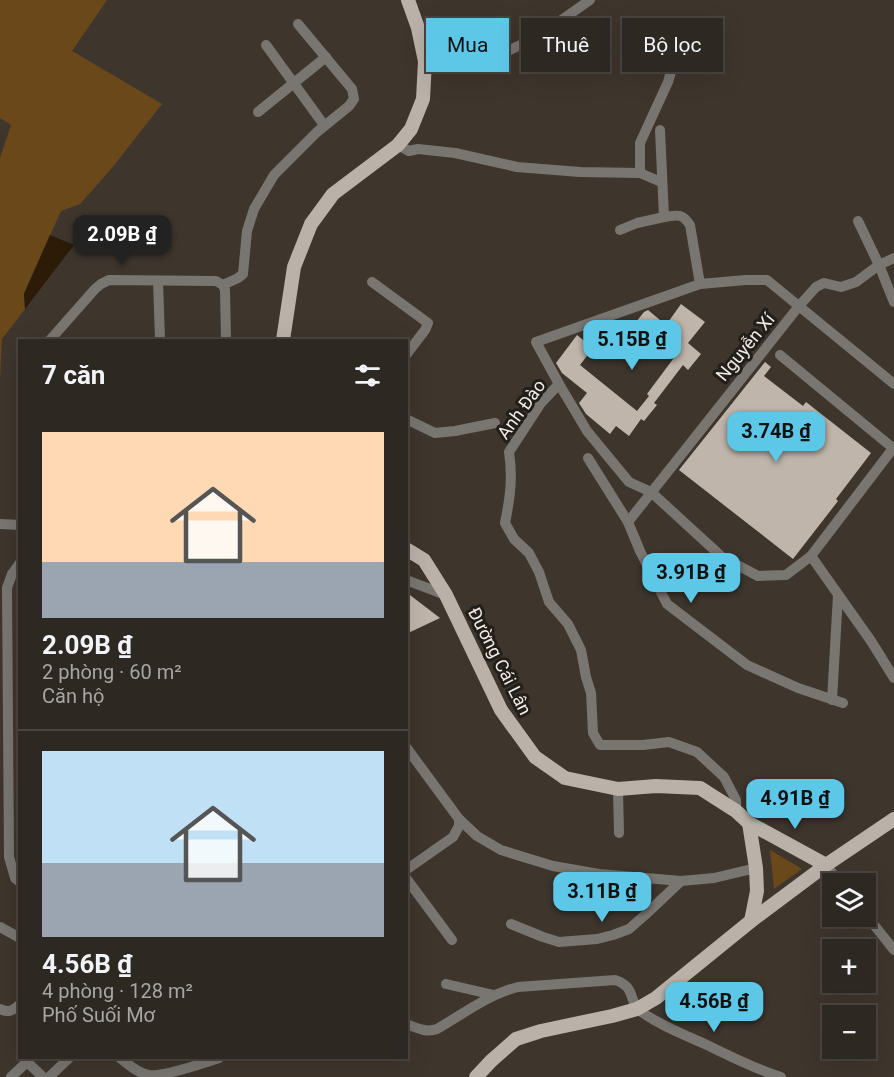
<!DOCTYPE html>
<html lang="vi">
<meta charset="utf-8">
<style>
:root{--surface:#2e2822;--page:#36302a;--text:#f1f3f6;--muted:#a7a6a5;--line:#494440;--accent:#5cc7e7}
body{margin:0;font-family:Roboto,sans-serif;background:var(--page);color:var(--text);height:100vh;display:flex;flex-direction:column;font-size:22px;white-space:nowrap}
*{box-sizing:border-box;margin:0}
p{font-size:20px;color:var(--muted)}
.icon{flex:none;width:33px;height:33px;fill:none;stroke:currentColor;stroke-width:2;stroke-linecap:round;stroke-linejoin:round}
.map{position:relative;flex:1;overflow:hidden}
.details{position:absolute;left:18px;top:339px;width:390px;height:720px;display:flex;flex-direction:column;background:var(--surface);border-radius:0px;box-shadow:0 6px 24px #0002,0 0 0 2px var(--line)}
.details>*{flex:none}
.guide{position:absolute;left:426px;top:18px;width:378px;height:54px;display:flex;gap:12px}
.buttons{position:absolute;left:822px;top:873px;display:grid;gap:12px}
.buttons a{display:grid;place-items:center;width:54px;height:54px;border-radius:0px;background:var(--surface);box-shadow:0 6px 24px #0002,0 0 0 2px var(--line);font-size:30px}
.price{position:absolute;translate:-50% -51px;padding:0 14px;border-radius:12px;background:var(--accent);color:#111;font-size:20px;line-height:39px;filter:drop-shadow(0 2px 3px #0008)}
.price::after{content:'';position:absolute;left:50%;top:36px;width:18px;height:14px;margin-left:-9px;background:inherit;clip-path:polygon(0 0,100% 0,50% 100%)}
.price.on{background:#222;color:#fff}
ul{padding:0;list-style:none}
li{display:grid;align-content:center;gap:12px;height:318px;padding:0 24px}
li+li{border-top:2px solid var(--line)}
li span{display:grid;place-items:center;height:186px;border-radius:0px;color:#555}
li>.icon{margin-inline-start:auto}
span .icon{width:108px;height:108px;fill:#fffc;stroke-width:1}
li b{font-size:26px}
h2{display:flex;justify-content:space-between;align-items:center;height:72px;padding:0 24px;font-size:26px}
.chip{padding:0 21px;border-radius:0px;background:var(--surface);box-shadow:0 6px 24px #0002,0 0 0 2px var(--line);font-size:21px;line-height:54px}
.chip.on{background:var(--accent);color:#111}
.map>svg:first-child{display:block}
.green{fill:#6b481a}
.water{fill:#2c1c07}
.building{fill:#bfb5aa}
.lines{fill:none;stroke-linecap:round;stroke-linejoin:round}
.minor{stroke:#797571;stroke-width:10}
.major{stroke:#bab2a9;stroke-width:14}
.labels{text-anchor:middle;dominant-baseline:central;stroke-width:6;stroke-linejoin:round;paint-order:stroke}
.street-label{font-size:18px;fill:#f2ece7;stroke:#221e1a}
</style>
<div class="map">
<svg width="894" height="1077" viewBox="0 0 894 1077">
<rect width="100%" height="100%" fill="#3e362d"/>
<g class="green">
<path d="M0,0H107L72,51L162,104L112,168L80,204L61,211L24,293L25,309L2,339L0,379V158L11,125L0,118Z"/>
<path d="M770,850L802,869L774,889Z"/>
</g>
<path class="water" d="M50,235L74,245L25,309L24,294Z"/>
<g class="building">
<path d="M681,304L705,322L688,343L701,354L688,370L683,365L654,403L657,405L644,421L641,419L629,436L616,426L610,434L586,414L579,403L587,393L562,373L556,363L577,335L593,348L580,365L637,411L649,396L647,394L676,355L636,322L644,312L648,310L666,325Z"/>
<path d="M765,362L771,367L764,376L803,406L806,402L871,453L836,499L838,501L793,559L679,470Z"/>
<path d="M406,592L440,618L406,634Z"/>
</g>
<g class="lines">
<g class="minor">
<path d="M266,45L324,125"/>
<path d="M425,61L505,52L536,38L590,0"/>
<path d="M258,112L326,57"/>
<path d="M660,130L664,217C678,215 682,213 690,225L700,284"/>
<path d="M398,145L409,151L418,149L455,153L517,167L580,172L640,173L661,182"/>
<path d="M640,173V143L668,82L683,31"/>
<path d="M858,221L879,265L894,302"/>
<path d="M620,230L637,223L664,217"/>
<path d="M158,281L160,340"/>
<path d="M372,282L428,323L425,330L406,355"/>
<path d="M223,285L238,278L243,274L247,231L254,209L274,175L317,132L349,106L354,99L352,89L298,24"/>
<path d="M50,340L95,289L101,284L109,280L216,281L223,285L225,290L226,340"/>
<path d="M780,355L894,449"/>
<path d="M559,384L587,431L629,482L651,492L722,557L758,576L786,575L811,556L894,447"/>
<path d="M406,419L435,433L455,431L495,423"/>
<path d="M588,458L628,522L640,551L667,604L747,665L798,688L843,703"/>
<path d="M628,522L799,306L816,287L824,283L841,287L856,282L879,265L894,258"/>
<path d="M0,524L20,525"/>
<path d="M811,556L871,641L894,678"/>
<path d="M20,563L12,574L7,588L9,857L15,878L20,882"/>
<path d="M406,580L446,595"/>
<path d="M832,700L838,595"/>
<path d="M406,747L459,819V826L453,837L406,870"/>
<path d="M618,789L619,833"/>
<path d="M736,811V800L724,777L697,752L669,742L643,745H600L593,733L591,693L586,677L581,650L568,624L549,602L539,572L529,553L514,539L505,523C510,498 513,478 509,452L541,403L559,384L536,342L700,284L746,280H767L894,384"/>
<path d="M459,819L477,836L501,850L553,866L599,874L681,881L714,878L756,868"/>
<path d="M826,865L841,884"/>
<path d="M406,878L452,940"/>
<path d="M866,915L894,950"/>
<path d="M511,924L543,937L559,942L597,939L613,935L629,929L645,915L681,881"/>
<path d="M0,927L20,938"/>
<path d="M446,984L494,995"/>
<path d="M0,1009C8,1013 13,1011 20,1004"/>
<path d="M406,1024C417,1028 426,1033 437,1029C463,1014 489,994 518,987L615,980C637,987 628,1002 640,1011C661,1026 685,1035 707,1045C732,1057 755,1069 781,1077"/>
<path d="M120,1058C128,1064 137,1073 149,1075C163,1077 204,1063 219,1058"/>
<path d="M11,1077L27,1062L43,1077"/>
<path d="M49,1077L69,1058"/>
</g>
<g class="major">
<path d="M283,340L294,267L311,224L333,194L398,145L411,129L423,99L425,61L418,28L408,0"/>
<path d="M406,549L424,560L446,595L501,710L535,757L565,778L618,789L656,786L700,788L736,811L749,823L826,865"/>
<path d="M749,823L756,868L757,891L751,921"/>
<path d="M476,1077L491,1061L516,1039L541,1031L612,1016L637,1009L656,998L751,921L826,865L894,819"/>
</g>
</g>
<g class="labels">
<g class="street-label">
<text transform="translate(745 347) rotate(-51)">Nguyễn Xí</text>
<text transform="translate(521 409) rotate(-54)">Anh Đào</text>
<text transform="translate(500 661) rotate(63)">Đường Cái Lân</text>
</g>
</g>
</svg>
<div class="buttons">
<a><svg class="icon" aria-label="layers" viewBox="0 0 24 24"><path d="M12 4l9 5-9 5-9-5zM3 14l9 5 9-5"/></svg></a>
<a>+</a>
<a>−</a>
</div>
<b class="price on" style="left:122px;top:266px">2.09B ₫</b>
<b class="price" style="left:632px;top:371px">5.15B ₫</b>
<b class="price" style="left:776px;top:463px">3.74B ₫</b>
<b class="price" style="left:691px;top:604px">3.91B ₫</b>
<b class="price" style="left:795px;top:830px">4.91B ₫</b>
<b class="price" style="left:602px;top:923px">3.11B ₫</b>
<b class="price" style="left:714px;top:1033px">4.56B ₫</b>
<div class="guide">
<a class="chip on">Mua</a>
<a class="chip">Thuê</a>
<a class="chip">Bộ lọc</a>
</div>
<section class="details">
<h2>7 căn<svg class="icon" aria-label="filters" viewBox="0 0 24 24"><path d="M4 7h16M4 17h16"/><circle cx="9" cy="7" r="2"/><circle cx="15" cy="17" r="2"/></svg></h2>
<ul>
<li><span style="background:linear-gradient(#ffd9b3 70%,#9aa5b1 0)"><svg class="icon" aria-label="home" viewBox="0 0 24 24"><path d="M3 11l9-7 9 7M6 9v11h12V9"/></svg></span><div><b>2.09B ₫</b><p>2 phòng · 60 m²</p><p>Căn hộ</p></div></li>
<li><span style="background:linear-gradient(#bfe0f5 60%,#9aa5b1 0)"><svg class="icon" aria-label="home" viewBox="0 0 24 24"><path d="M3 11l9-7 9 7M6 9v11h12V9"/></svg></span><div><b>4.56B ₫</b><p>4 phòng · 128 m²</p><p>Phố Suối Mơ</p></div></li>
</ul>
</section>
</div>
